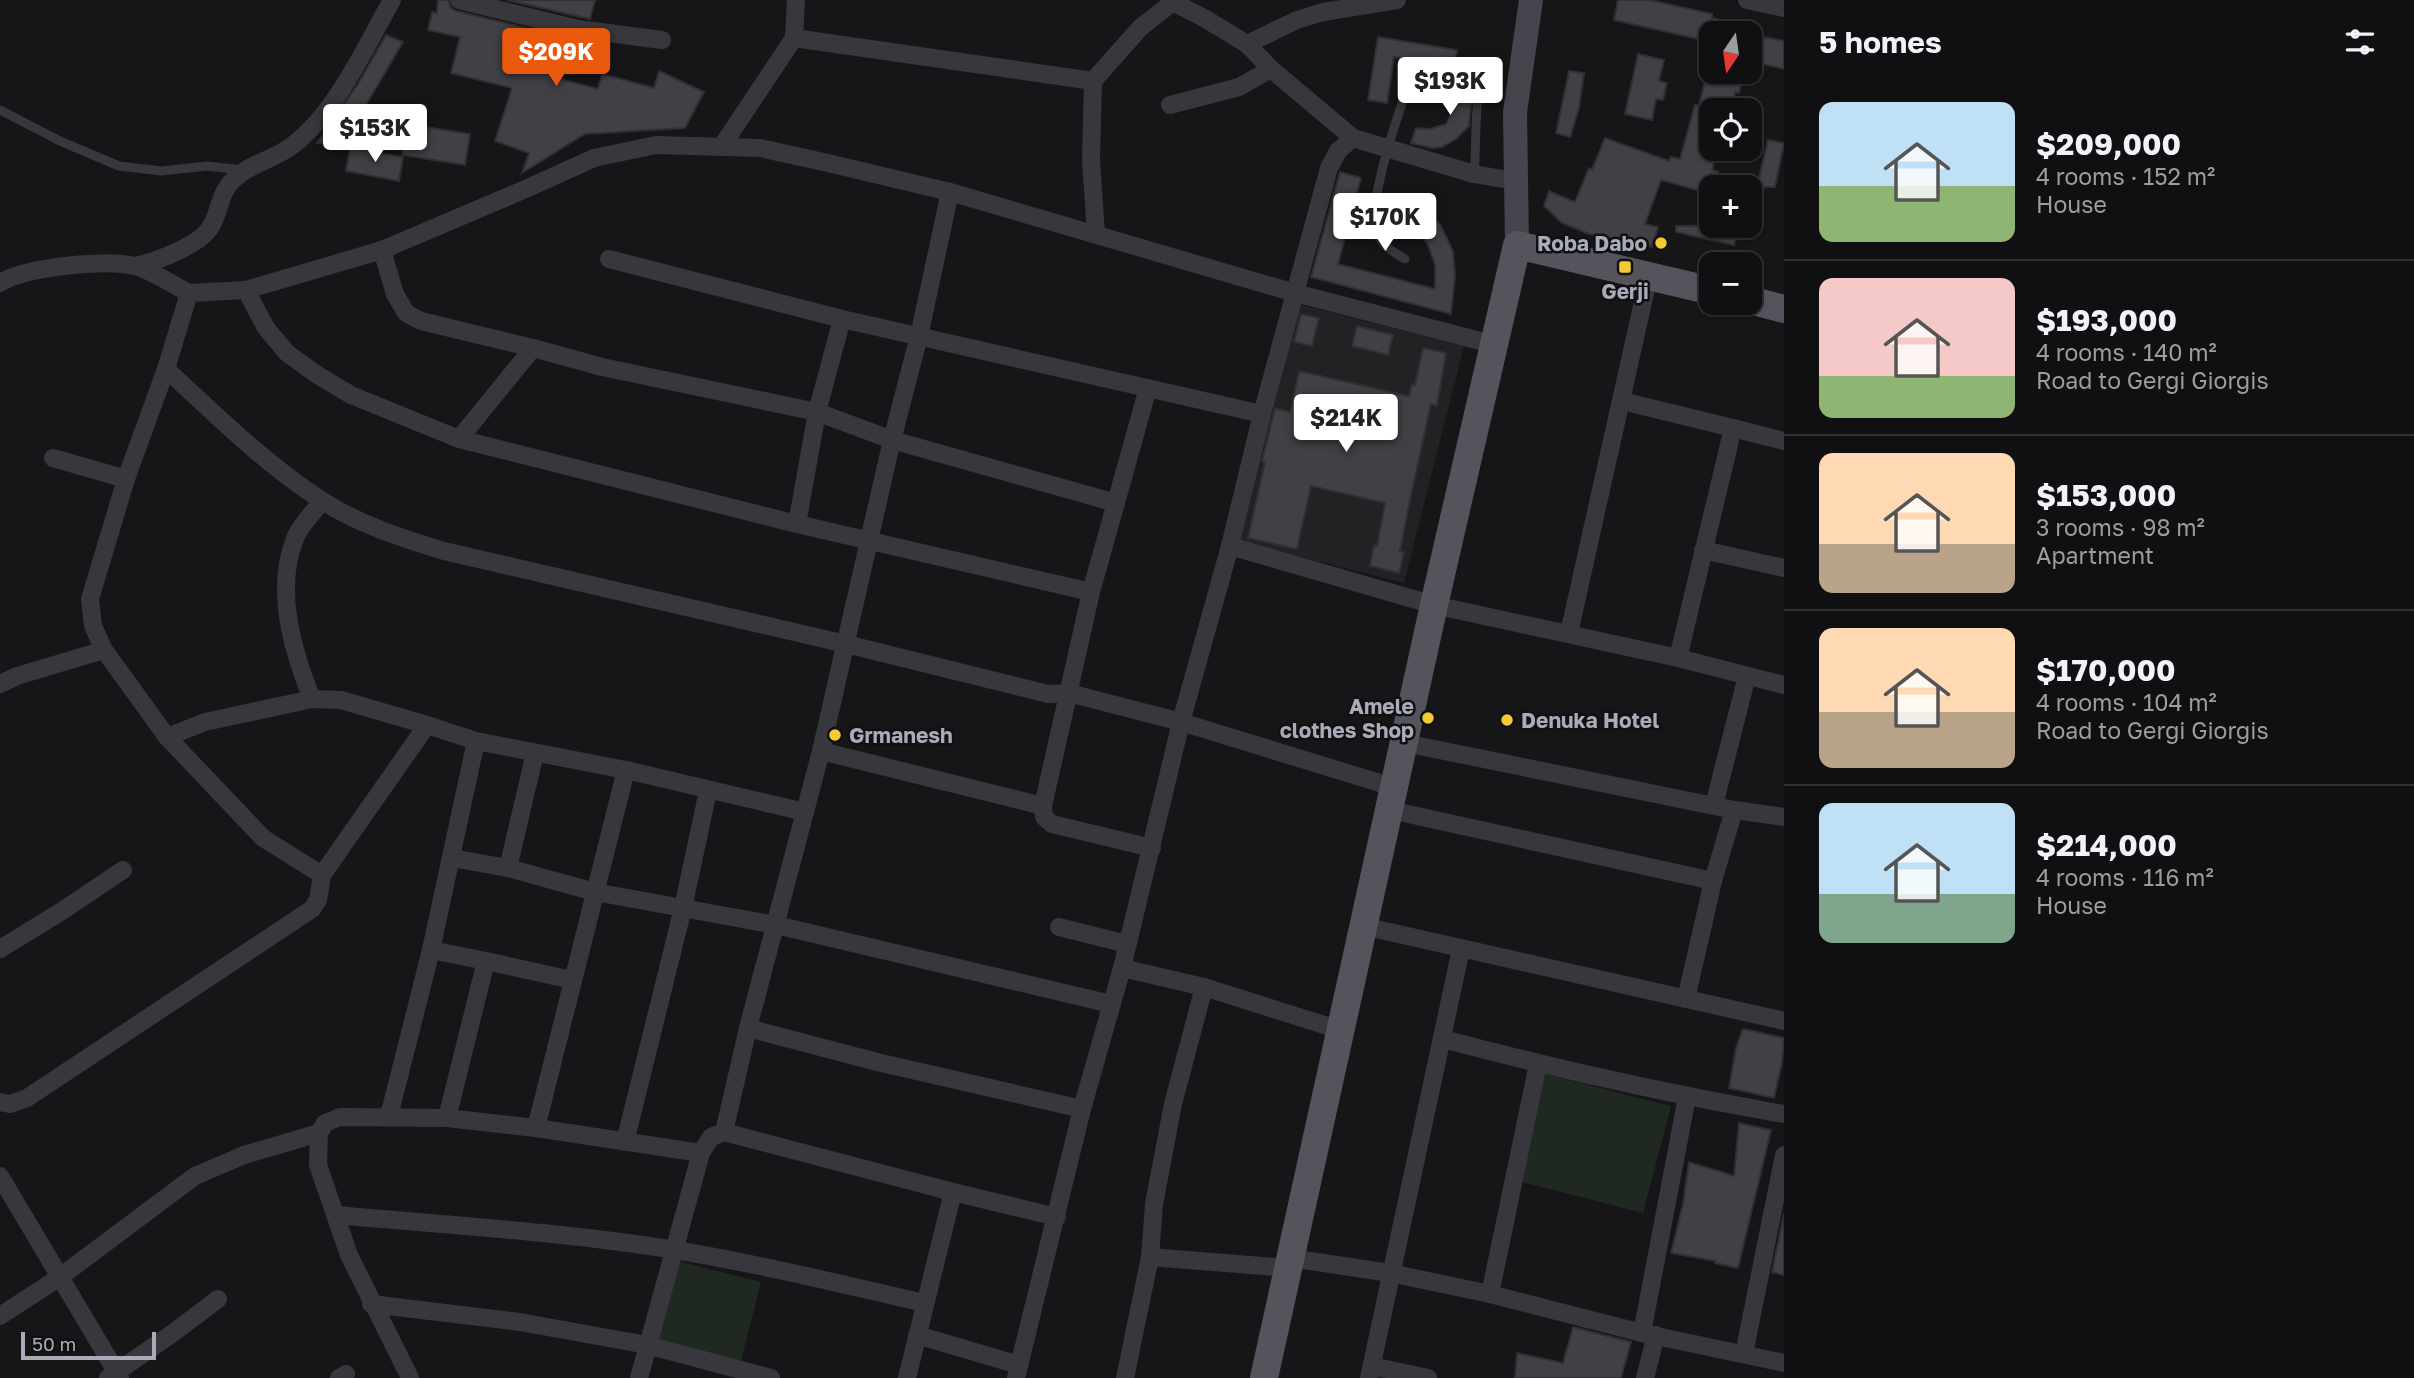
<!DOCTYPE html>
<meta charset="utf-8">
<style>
:root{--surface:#101012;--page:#1e1e20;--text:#f1f3f6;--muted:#9c9d9f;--line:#303032;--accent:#ea580c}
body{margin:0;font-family:"Golos Text",sans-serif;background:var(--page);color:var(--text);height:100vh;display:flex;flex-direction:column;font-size:26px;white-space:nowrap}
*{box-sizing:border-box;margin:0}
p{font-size:23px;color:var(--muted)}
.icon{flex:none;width:38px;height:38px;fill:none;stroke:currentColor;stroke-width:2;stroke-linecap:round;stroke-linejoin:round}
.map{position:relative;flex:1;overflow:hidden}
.panel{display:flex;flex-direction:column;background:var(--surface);width:630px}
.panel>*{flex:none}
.needle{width:46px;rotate:193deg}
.tools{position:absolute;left:1699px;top:21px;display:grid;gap:14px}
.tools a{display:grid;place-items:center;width:63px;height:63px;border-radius:14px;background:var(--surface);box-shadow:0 2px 5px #0004,0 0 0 2px var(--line);font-size:35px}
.scale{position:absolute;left:21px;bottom:18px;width:135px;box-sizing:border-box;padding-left:7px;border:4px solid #a8abb8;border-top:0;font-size:19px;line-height:24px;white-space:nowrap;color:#a8abb8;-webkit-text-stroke:5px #111113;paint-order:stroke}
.price{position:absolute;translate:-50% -60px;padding:0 16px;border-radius:7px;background:#fff;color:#222;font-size:23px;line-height:46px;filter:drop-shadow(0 2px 4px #0008)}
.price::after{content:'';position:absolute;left:50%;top:42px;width:21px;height:16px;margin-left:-10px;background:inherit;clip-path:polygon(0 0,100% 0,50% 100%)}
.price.on{background:var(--accent);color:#fff}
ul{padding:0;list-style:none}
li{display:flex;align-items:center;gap:21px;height:175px;padding:0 35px}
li+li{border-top:2px solid var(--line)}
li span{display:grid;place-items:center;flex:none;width:196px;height:140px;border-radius:14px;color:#555}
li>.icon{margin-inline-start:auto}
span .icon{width:84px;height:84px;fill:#fffc;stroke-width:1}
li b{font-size:30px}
h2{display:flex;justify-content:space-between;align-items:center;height:84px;padding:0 35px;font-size:30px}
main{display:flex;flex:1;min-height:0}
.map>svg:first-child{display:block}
.built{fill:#222225}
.green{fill:#202822}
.building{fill:#404045;stroke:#303034;stroke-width:2}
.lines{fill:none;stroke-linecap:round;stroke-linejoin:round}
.lane{stroke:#37373d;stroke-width:9}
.street{stroke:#37373d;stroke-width:18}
.secondary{stroke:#45464d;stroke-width:24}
.primary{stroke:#53545c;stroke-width:28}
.poi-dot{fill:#f5c931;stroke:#111113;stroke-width:2.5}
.labels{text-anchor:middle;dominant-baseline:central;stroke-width:5;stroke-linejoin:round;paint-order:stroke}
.poi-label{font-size:21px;font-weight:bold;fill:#a8abb8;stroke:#111113;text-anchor:end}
</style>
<main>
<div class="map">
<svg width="1784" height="1378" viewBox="0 0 1784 1378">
<rect width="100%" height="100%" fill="#161618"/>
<path class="built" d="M1297,304L1464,346L1404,583L1237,541Z"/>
<g class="green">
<path d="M1545,1074L1671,1106L1643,1213L1518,1181Z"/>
<path d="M673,1260L761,1282L741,1361L652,1338Z"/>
</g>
<g class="building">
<path d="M438,0H448L451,8L456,11L562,37L553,77L598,89L602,74L654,88L659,71L704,92L685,128L585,134L522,173L529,153L495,141L512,88L451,73L460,37L428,30L432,12L437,13Z"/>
<path d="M507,0H595L590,19Z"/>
<path d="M1618,0H1650L1712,14V18L1750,27V33H1712V42L1614,20Z"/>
<path d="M386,35L403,42L343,144L317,143L358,84Z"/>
<path d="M1378,37L1457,50L1454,67L1394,57L1387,103L1368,100Z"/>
<path d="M1764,37L1784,41V69L1758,63Z"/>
<path d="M1638,54L1664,60L1659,81L1667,83L1663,100L1656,99L1652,120L1625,114Z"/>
<path d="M1569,71L1584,73L1579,108L1570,137L1556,133Z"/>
<path d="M1707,72H1744L1739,93L1735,92L1731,110H1712V149L1717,152L1712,170L1718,172L1712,187V194L1661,180L1645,224L1658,227L1652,247L1589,234L1562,223L1544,206L1549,191L1575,202L1589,168L1592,170L1605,138L1669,161L1671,157L1680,159L1695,105L1699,106Z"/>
<path d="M1456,74L1474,76L1469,126L1456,139L1442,147L1432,148L1411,143L1416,128L1430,129L1446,124L1452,112Z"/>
<path d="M407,124L470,134L465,165L402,155Z"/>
<path d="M1768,140L1784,143L1775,187H1757Z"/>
<path d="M350,148L403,157L399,181L346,171Z"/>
<path d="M1340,172L1361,178L1338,264L1435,289V264L1427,243L1414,229L1389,217L1401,199L1410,202L1431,215L1440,224L1453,251L1455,276L1451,314L1311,277Z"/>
<path d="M1676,226H1739L1734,245L1676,232Z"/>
<path d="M1301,314L1319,318L1312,346L1294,342Z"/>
<path d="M1357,326L1393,335L1388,355L1352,346Z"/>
<path d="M1423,348L1446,353L1437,406L1431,404L1409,505L1400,551L1404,552L1399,573L1370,566L1374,545L1377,546L1385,503L1311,486L1297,549L1248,538L1265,462L1262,461L1275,408L1290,412L1299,371L1409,396L1412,384L1415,385Z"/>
<path d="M1743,1029L1784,1038L1782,1063L1774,1098L1729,1088L1736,1048Z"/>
<path d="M1739,1123L1771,1130L1738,1268L1715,1263L1716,1261L1671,1253L1683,1204L1689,1162L1734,1176Z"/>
<path d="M1784,1213V1275L1772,1272Z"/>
<path d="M1573,1327L1631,1342L1621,1378H1515L1517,1353L1563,1363Z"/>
</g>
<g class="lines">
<g class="lane">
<path d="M0,110L60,141L119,166L161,171L207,166L243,170"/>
<path d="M1474,174C1477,141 1474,109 1481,77"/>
<path d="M1405,259C1395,253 1382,246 1377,234C1366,206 1397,117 1408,87"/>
</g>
<g class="street">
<path d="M459,0L578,29L662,40"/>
<path d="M1747,0L1784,8"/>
<path d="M794,38L1093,81"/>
<path d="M1247,44L1297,20L1323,12L1397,0"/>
<path d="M1170,105L1239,87L1271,69"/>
<path d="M1353,138L1338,151L1329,168L1295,293L950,192L828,163L760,148L656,145L594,158L528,188L382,250L246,290L189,293L166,369C216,415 264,463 321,500C358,524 401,538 444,551L846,644L1048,694L1069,693L1181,722L1396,788"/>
<path d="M722,146L794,38L796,0"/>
<path d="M950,192L919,336L892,440L821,751L748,1028L724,1132L953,1192"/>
<path d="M1096,234L1091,160L1093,81L1140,28L1173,2L1204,18L1247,44L1271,69L1353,138L1474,174L1515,181"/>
<path d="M382,250L395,294L406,313L421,321L533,348"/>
<path d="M609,259L842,319L1262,414"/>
<path d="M135,266C155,262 198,246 210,228C220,213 219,193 233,180C250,163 274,160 293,145C337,111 365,48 392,0"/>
<path d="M0,283C25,267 105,259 135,266C151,270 173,285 189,293"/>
<path d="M246,290L266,328L287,353L316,374L351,395L459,439L797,524L1091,592"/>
<path d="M166,369L126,479L90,599L93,626L104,650L167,737L263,838L322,875L427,725L476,741L626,770L805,812"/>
<path d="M1148,388L1091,592L1043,806L1044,817L1052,824L1152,848"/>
<path d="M1622,401L1733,428L1678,658"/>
<path d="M1733,428L1784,441"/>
<path d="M459,439L533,348L602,367L817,412L892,440L1116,503"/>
<path d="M53,458L126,479"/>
<path d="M797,524L817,412L842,319"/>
<path d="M1230,546L1434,605L1678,658L1784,685"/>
<path d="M1703,550L1784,568"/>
<path d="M1569,633L1649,275"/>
<path d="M0,684L17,676L104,650"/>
<path d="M312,699C292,649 274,588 296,536C302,523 314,512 322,501"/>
<path d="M167,737L205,722L312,699L341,700L427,725"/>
<path d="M476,741L431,950L486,961"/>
<path d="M1405,743L1734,810L1784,817"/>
<path d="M821,751L1043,806"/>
<path d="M535,753L508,868L595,892L776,925L1111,1004"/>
<path d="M1714,805L1747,676"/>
<path d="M1390,810L1713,881"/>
<path d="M452,858L508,868"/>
<path d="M1363,926L1784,1021"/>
<path d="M1059,927L1127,944"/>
<path d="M0,949L62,911L123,870"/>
<path d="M1122,968L1181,722L1230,546L1262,414L1295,293L1492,344"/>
<path d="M1686,999L1713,881L1734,810"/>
<path d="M748,1028L877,1062L1082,1109"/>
<path d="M1443,1039C1556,1069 1669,1094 1784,1114"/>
<path d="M0,1102L10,1104L27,1098L312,909L318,900L322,875"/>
<path d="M389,1116L431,950"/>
<path d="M447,1118L486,961L572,980"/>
<path d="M536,1128L626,770"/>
<path d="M625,1142L683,908L708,791"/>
<path d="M0,1176L120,1378"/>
<path d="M336,1215C449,1225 563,1232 675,1250C759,1264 841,1284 924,1303"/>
<path d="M1150,1257L1288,1268"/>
<path d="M1290,1258L1390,1273L1490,1294L1642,1333L1784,1363"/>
<path d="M1490,1294L1538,1064"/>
<path d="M371,1304L520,1322L647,1345L771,1378"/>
<path d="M0,1316L60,1277L195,1176L244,1155L319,1133"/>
<path d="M1642,1333L1687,1097"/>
<path d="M917,1335L1019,1365"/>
<path d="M1744,1354L1784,1155"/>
<path d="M1372,1366L1428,1378"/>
<path d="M108,1378L173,1333L218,1299"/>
<path d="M339,1378L346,1374"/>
<path d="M410,1378L349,1255L318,1165L319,1133L325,1123L340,1117L447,1118L536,1128L701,1153"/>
<path d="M639,1378L701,1153L711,1137L724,1132"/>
<path d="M907,1378L953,1192L1057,1217"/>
<path d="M1016,1378L1082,1109L1122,968L1204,987L1340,1030"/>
<path d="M1125,1378L1150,1257L1154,1204L1173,1104L1204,987"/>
<path d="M1369,1378L1461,949"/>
<path d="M1645,1378L1656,1335"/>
</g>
<path class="secondary" d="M1517,245L1515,112L1531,0"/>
<g class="primary">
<path d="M1750,300L1784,309"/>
<path d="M1264,1378L1434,605L1517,245L1712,291"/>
</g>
</g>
<g class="poi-dot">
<circle cx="1661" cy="243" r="7"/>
<rect x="1618" y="260" width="14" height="14" rx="3.5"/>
<circle cx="1428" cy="718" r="7"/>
<circle cx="1507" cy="720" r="7"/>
<circle cx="835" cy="735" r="7"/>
</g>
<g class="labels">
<g class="poi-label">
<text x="1647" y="243">Roba Dabo</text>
<text x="1625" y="291" text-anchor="middle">Gerji</text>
<text x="1414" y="706">Amele<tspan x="1414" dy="24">clothes Shop</tspan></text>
<text x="1521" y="720" text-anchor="start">Denuka Hotel</text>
<text x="849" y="735" text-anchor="start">Grmanesh</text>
</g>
</g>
</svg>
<div class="tools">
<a><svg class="needle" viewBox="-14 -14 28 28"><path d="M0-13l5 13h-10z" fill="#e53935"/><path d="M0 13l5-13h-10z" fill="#9c9d9f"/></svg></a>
<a><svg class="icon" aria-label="locate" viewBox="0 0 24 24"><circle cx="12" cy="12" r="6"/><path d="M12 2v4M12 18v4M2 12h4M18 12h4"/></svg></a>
<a>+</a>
<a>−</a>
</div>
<div class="scale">50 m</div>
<b class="price on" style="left:556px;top:88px">$209K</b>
<b class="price" style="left:1450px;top:117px">$193K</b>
<b class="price" style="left:375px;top:164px">$153K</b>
<b class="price" style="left:1385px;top:253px">$170K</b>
<b class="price" style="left:1346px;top:454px">$214K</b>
</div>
<section class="panel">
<h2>5 homes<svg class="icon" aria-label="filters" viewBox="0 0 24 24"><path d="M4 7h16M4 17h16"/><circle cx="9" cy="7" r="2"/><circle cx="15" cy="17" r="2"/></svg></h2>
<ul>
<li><span style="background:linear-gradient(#bfe0f5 60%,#8fb573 0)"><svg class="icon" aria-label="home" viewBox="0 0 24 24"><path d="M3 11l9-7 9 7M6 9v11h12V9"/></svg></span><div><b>$209,000</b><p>4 rooms · 152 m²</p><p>House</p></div></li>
<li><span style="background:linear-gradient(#f6c9c9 70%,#8fb573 0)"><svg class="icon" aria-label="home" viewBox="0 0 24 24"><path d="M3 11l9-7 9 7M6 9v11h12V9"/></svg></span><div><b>$193,000</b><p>4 rooms · 140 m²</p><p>Road to Gergi Giorgis</p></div></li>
<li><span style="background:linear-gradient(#ffd9b3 65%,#b9a48a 0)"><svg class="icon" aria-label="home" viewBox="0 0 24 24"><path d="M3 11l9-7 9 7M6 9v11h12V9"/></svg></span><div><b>$153,000</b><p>3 rooms · 98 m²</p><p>Apartment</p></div></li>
<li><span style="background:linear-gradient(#ffd9b3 60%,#b9a48a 0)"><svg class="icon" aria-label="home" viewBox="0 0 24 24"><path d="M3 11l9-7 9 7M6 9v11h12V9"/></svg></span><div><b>$170,000</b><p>4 rooms · 104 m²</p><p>Road to Gergi Giorgis</p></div></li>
<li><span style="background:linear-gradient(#bfe0f5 65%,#7fa58c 0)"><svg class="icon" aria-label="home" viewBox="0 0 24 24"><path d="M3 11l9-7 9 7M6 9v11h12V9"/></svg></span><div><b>$214,000</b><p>4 rooms · 116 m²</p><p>House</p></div></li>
</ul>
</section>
</main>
